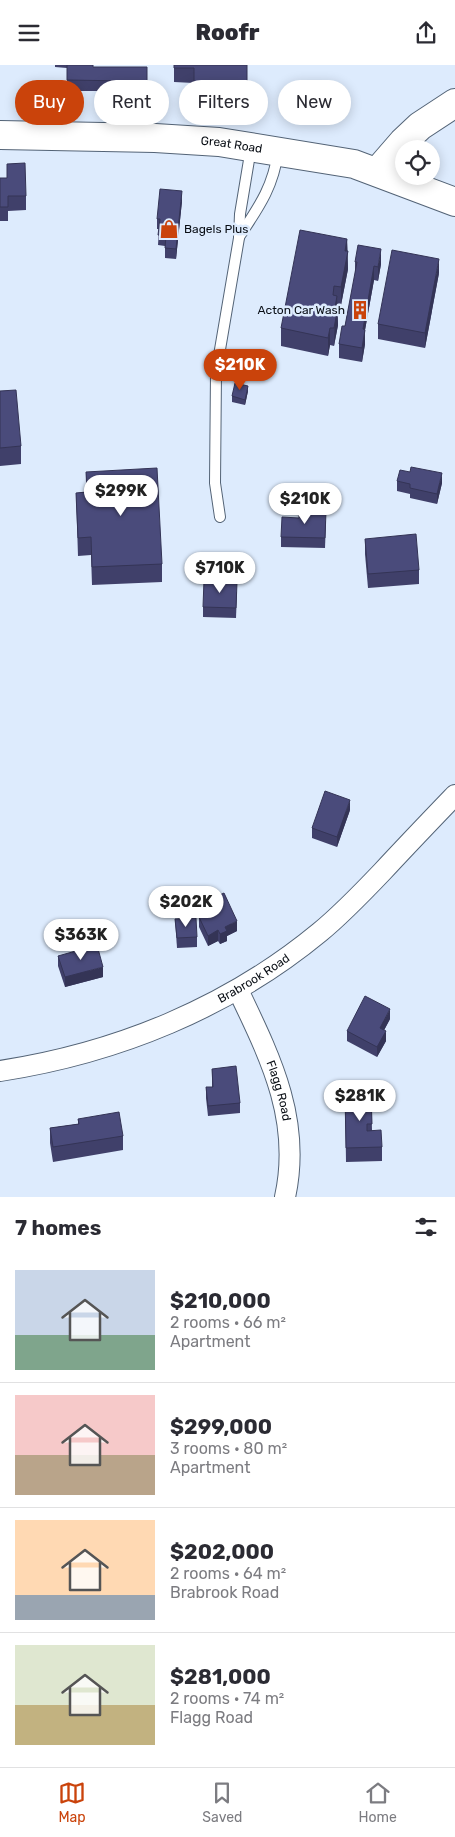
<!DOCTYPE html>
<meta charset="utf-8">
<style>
:root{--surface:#fff;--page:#f2f2f3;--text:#2b2b33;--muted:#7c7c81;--line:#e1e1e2;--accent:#ca430b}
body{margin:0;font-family:Rubik,sans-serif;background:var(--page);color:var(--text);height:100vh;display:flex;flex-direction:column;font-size:19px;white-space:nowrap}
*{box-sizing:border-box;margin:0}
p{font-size:16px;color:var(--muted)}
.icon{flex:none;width:28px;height:28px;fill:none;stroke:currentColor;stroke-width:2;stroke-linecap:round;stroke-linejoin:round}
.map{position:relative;height:1132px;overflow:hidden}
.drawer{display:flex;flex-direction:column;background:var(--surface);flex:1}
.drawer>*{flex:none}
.top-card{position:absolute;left:15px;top:15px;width:425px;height:45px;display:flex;gap:10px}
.controls{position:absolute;left:395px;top:75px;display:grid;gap:10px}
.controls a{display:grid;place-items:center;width:45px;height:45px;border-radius:50%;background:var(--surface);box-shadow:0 2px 12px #0003;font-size:25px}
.price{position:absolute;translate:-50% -42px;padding:0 11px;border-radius:18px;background:#fff;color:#222;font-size:16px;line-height:32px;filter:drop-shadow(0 1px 2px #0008)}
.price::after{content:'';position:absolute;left:50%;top:30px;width:15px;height:11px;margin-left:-8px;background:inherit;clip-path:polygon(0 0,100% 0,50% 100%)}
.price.active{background:var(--accent);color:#fff}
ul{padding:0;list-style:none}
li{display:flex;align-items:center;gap:15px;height:125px;padding:0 15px}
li+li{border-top:1px solid var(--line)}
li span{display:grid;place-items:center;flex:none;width:140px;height:100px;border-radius:0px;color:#555}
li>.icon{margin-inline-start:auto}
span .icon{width:60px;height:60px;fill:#fffc;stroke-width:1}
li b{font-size:21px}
h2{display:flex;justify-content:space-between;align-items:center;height:60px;padding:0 15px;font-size:21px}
.tag{padding:0 18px;border-radius:22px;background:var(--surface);box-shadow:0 2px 12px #0003;font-size:18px;line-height:45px}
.tag.active{background:var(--accent);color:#fff}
header{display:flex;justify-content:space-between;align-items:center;height:65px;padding:0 15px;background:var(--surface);font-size:22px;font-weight:800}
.tab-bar{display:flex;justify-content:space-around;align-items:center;height:70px;border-top:1px solid var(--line);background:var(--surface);font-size:14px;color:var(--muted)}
.tab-bar a{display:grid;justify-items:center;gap:2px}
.tab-bar .active{color:var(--accent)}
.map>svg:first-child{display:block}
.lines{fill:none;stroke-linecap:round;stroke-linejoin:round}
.lane-casing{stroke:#536376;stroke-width:12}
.street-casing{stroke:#536376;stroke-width:22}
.secondary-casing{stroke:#536376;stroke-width:30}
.lane{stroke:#fff;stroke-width:10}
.street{stroke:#fff;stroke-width:20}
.secondary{stroke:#fff;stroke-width:28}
.wall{fill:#40406a}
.shaded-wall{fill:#343456}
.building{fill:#4a4b7b;stroke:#343456}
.labels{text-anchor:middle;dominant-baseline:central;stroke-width:5;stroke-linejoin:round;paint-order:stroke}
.street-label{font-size:12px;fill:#080d14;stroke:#ddebfd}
.poi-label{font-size:12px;fill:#080d14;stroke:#ddebfd;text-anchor:start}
</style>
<header><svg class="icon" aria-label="menu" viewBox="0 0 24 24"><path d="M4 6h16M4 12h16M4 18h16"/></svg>Roofr<svg class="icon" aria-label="share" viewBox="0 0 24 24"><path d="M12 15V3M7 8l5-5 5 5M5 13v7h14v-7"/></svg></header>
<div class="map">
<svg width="455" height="1132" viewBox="0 0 455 1132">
<rect width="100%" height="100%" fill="#ddebfd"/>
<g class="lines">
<g class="lane-casing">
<g id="lane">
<path d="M239,172C258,143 273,123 278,87"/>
<path d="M220,452L215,418L216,308L239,173L240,149L251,83"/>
</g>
</g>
<g class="street-casing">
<g id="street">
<path id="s1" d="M238,925C270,992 302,1055 285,1132"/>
<path id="s2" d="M0,1006C117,988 228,943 320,867C342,849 362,828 382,807C406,781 431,755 455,730"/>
</g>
</g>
<g class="secondary-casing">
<g id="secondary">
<path id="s3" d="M0,70L155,73L219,77L354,99L455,137"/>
<path d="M377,107L403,77L420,61L455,38"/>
</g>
</g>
<use href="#lane" class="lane"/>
<use href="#street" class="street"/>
<use href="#secondary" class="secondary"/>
</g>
<g class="wall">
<path d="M55,0H67V3L55,2Z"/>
<path d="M67,0L93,2H147V40H128V26H67Z"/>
<path d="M174,0H247V34H194V18L174,17Z"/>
<path d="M0,113L26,131V145L8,146V156H0Z"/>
<path d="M182,136L176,194L165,193V181L158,180L159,164H157V154Z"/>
<path d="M347,174L348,204L341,240L337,239L338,260L334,281L330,280L328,291L281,281V263Z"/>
<path d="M355,197L381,199L378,216L374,215L365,265V279L362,297L339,293V279L345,261L355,211Z"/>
<path d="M439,208L425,283L378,274V259Z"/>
<path d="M0,326L21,381V399L0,401Z"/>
<path d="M248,326L245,340L232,337V331Z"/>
<path d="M86,407L162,499V517L92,520L91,490L78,491L76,428L86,427Z"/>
<path d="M397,416L442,418L437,439L410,433V429L397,426Z"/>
<path d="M326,456L325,483L281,482V472Z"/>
<path d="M365,474L419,505V519L368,523L365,489Z"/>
<path d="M237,527L236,553L203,552V542Z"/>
<path d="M350,745L337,782L312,773V763Z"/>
<path d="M211,834L237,866L227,871V876L220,879L218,876L208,881L199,862V852L211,845Z"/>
<path d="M175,854L197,872V882L177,883Z"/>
<path d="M58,891L103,912L65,922L58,901Z"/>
<path d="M390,954L384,965L386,976L377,992L347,976V966Z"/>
<path d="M212,1004L240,1038V1048L208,1051L206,1033V1022H212Z"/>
<path d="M371,1027L372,1065L382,1082V1096L346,1097L345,1028Z"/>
<path d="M78,1054L123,1071V1085L53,1097L50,1078V1063L78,1059Z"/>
</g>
<g class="shaded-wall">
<path d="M182,126V136L176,194V184Z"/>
<path d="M347,174L348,204L341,240V222L345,186Z"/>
<path d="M381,184V199L378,216V202Z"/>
<path d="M439,194V208L425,283V268Z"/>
<path d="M374,201V215L365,265V279L362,297L363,264Z"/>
<path d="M337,231L338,260L334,281L335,242Z"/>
<path d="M330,263V280L328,291V273Z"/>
<path d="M248,321V326L245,340V335Z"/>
<path d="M442,408V418L437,439V429Z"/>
<path d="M350,735V745L337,782V772Z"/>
<path d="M237,856V866L227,871V876L220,879V869L225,862Z"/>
<path d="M218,865V876L208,881V871Z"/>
<path d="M103,902V912L65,922V912Z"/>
<path d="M390,944V954L380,973V963Z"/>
<path d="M386,966V976L377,992V982Z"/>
</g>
<g class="building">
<path d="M67,0H93V2H147V30H128V16L67,15Z"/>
<path d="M174,0H247V20L194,19V3H174Z"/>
<path d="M25,98L26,131H8V142H0V113H7V99Z"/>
<path d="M160,124L182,126L176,184L165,183L166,171L158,170L160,154H157Z"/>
<path d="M300,165L347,174L345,186H348L341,222L334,221L333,230L337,231L335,242H338L334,263H330L328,273L281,263Z"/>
<path d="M358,180L381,184L378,202L374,201L363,264L365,265L362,283L339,279L342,261H345L357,197H355Z"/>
<path d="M392,185L439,194L425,268L378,259Z"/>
<path d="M235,318L248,321L245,335L232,331Z"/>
<path d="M16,325L21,381L0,383V326Z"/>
<path d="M411,402L442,408L437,429L410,423V419L397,416L400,405L410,407Z"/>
<path d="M157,403L162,499L92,502L91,472L78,473L76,428L87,427L86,407Z"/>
<path d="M299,445L326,446L325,473L281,472L282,452L299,453Z"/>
<path d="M416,469L419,505L368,509L365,474Z"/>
<path d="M204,515L237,517L236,543L203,542Z"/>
<path d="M325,726L350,735L337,772L312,763Z"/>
<path d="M224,828L237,856L225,862L227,866L220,869L218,865L208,871L199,852L215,843L211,834Z"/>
<path d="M196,853L197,872L177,873L175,854Z"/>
<path d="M97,880L103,902L65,912L58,891Z"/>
<path d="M365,931L390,944L380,963L386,966L377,982L347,966Z"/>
<path d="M236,1001L240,1038L208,1041L206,1022H213L212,1004Z"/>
<path d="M371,1027L372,1059H367V1066L381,1065L382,1082L346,1083L345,1028Z"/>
<path d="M119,1047L123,1071L53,1082L50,1063L79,1059L78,1054Z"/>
</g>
<defs>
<g id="shop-bare" transform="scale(1.5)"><path d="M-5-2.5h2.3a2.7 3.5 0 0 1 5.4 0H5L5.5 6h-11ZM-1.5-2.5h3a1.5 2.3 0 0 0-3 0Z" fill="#ca430b" stroke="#ddebfd" stroke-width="2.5" paint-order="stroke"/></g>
<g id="building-bare" transform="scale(1.5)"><path d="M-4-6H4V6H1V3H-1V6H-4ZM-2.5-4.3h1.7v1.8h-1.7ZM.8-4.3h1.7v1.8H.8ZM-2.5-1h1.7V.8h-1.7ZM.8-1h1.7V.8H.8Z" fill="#ca430b" stroke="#ddebfd" stroke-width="2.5" paint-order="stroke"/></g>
</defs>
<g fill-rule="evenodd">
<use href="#shop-bare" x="169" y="164"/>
<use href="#building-bare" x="360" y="245"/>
</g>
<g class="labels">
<g class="street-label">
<text stroke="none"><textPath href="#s3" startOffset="232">Great Road</textPath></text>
<text stroke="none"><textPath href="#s2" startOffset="272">Brabrook Road</textPath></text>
<text stroke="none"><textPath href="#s1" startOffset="109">Flagg Road</textPath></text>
</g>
<g class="poi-label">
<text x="184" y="164">Bagels Plus</text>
<text x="345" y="245" text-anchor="end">Acton Car Wash</text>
</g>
</g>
</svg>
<div class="controls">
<a><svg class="icon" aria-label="locate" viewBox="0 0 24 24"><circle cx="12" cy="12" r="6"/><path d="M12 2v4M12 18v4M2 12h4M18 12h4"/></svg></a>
</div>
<b class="price active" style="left:240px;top:326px">$210K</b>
<b class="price" style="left:121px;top:452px">$299K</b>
<b class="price" style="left:305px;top:460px">$210K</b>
<b class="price" style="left:220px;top:529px">$710K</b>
<b class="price" style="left:186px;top:863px">$202K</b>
<b class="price" style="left:81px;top:896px">$363K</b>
<b class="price" style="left:360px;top:1057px">$281K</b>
<div class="top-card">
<a class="tag active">Buy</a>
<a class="tag">Rent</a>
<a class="tag">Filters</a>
<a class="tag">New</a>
</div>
</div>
<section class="drawer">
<h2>7 homes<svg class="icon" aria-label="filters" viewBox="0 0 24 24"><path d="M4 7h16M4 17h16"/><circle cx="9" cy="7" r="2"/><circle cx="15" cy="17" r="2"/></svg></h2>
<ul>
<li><span style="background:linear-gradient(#c9d6e8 65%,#7fa58c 0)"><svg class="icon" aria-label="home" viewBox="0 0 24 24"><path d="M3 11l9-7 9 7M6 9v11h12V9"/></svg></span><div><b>$210,000</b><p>2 rooms · 66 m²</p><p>Apartment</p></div></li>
<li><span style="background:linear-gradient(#f6c9c9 60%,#b9a48a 0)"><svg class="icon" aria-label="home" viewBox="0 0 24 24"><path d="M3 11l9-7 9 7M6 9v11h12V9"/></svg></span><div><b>$299,000</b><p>3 rooms · 80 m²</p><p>Apartment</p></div></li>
<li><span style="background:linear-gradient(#ffd9b3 75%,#9aa5b1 0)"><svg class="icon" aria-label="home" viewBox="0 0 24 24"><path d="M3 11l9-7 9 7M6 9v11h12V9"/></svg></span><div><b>$202,000</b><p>2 rooms · 64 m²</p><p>Brabrook Road</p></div></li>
<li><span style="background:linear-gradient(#dfe7d0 60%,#c2b280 0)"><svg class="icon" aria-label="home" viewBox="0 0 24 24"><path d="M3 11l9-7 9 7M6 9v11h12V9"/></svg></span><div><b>$281,000</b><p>2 rooms · 74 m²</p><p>Flagg Road</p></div></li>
</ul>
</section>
<nav class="tab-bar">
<a class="active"><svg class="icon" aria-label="map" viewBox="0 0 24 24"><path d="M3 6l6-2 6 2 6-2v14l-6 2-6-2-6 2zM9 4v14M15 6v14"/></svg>Map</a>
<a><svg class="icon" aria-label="saved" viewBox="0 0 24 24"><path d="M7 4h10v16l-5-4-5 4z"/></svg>Saved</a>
<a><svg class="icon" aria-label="home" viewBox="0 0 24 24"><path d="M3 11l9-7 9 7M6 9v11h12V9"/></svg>Home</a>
</nav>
